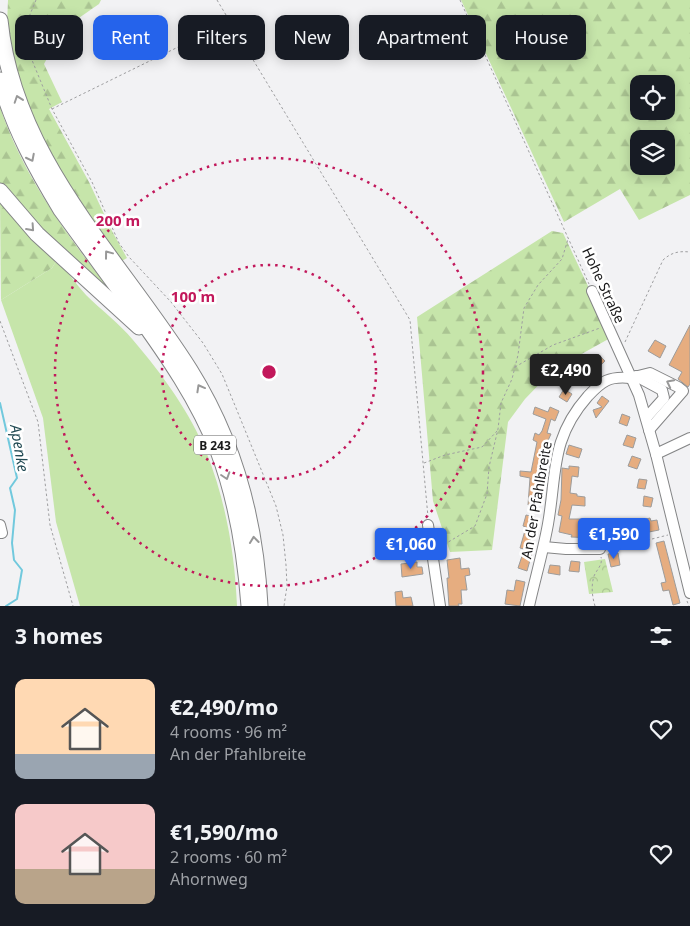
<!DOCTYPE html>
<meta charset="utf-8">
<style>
:root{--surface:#171b24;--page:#242831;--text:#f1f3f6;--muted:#9ea1a6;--accent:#2563eb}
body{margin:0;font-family:"Noto Sans",sans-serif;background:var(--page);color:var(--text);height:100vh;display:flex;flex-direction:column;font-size:19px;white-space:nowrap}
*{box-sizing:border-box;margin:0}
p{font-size:16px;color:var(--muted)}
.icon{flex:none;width:28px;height:28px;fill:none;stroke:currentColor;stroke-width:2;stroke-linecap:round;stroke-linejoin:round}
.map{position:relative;height:606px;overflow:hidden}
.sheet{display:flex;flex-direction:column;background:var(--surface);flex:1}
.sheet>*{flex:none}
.top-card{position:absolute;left:15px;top:15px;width:660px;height:45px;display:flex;gap:10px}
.controls{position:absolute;left:630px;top:75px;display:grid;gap:10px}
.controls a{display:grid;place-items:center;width:45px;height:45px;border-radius:10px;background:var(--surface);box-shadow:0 2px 12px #0003;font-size:25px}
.price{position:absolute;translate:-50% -42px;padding:0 11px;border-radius:5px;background:var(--accent);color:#fff;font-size:16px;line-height:32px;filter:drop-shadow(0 1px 2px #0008)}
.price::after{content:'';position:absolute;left:50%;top:30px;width:15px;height:11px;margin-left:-8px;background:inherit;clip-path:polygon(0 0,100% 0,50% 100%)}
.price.current{background:#222;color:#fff}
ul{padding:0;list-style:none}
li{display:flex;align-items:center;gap:15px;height:125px;padding:0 15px}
li span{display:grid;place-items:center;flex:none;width:140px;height:100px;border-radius:10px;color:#555}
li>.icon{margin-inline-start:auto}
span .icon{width:60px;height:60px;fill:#fffc;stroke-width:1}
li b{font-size:21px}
h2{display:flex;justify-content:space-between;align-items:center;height:60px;padding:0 15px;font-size:21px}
.pill{padding:0 18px;border-radius:10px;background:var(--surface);box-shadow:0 2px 12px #0003;font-size:18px;line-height:45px}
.pill.current{background:var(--accent);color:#fff}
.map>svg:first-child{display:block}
.grass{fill:#c6e5aa}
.forest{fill:url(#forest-firs);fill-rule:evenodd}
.park{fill:url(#park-crowns)}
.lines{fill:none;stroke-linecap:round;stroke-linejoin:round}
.stream{stroke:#71c9dd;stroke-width:2}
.building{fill:#e6ad80;stroke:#9d9c9b}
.minor-casing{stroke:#848586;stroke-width:12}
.highway-casing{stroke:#848586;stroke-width:17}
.path{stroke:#9e9ea0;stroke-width:1;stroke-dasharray:2.5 2.5;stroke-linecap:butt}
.minor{stroke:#fff;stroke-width:10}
.highway{stroke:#fff;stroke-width:15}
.oneway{stroke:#989898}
.ring{fill:none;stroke:#c2185b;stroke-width:2.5;stroke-dasharray:2.5 5}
.labels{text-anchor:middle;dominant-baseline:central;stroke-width:5;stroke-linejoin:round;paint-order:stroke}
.shield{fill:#fff;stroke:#5e5e5f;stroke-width:1}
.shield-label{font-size:12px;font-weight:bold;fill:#19191a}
.street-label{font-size:14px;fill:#19191a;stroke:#fff}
.water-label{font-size:15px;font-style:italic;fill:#244c55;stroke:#fff}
.centre{fill:#c2185b;stroke:#fff;stroke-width:2.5}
.ring-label{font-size:15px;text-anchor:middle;font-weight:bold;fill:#c2185b;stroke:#fff;stroke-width:5;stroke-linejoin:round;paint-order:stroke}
</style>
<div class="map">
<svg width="690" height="606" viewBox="0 0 690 606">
<defs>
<pattern id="forest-firs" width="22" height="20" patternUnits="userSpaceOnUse" patternTransform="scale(1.25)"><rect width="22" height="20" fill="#c6e5aa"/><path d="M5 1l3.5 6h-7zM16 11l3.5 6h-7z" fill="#aac492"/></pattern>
<pattern id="park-crowns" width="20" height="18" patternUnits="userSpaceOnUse" patternTransform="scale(1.25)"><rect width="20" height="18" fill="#c6e5aa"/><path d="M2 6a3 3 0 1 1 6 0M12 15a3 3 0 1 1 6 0" fill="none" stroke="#aac492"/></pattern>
</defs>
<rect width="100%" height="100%" fill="#f2f2f4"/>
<path class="grass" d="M57,260C67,271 76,284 86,295C101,310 119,323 133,340C162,374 190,412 207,454C226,502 235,555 237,606H80L56,522L43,418L1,300L52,268Z"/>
<g class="forest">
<path d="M8,0H101L99,4L63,29L44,64L62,102L49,109L89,182L112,231L127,258L120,262L56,169L22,98L7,25Z"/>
<path d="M461,0H690V195L639,220L620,189L564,222ZM639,84H666V111H639ZM639,139H666V166H639Z"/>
<path d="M0,107C25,182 74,244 122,306L57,249L0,185Z"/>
<path d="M0,198L57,260L52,268L1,300Z"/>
<path d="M552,231L563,233L612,337L553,370L525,399L508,422L492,550L450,552L433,501L417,317Z"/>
</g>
<path class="park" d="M605,559L613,592L589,594L584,562Z"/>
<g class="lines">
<path class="stream" d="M0,403L17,478L10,488L15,510L12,543L14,560L22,570L17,599L6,606"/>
</g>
<g class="building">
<path d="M690,325V384L688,387L678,379L682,372L669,365Z"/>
<path d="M655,340L666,346L660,358L648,351Z"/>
<path d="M598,354L605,361L598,368L591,362Z"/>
<path d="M582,370L590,377L582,386L574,379Z"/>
<path d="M564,389L572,394L567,402L559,397Z"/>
<path d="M602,396L609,401L596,418L593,410L602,407L597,403Z"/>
<path d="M535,407L548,412L550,407L559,411L555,421L551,419L547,433L551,434L546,445L542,465L537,506L528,505L530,478L520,476V471L531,472L537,442L533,440L535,433L539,435L542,431L546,419L533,414Z"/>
<path d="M622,414L630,417L627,426L619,423Z"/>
<path d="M627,435L636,438L633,448L623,445Z"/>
<path d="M569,445L582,449L579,458L566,454Z"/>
<path d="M632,456L641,459L637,469L628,466Z"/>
<path d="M569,466L579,467L578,477L572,476L570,493L577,494V496L585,497V506L572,505L569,519H591V528H595V538L571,537L572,535L559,532L562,516L558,515L561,500L562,468L569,469Z"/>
<path d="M639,479L647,480L645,489L637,488Z"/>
<path d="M644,496L653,498L651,507L643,506Z"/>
<path d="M526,515L535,517L528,550L520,548L526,527L523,526Z"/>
<path d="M650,518L651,521L657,520L659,530L649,532L648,530L644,531L642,520Z"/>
<path d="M612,529L613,538L605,540L603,530Z"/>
<path d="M664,541L680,603L673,605L669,590L663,591L661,583L666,582L656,543Z"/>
<path d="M523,553H532L527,571L518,568Z"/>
<path d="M618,553L620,565L611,567L608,554Z"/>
<path d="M460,558L461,569L469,568L470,575L465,576L467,590H461L462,604H458L459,606H449L447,578H449L447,560Z"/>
<path d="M571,561L580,562L579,572L569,571Z"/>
<path d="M417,562V567H422L423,574L402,577L401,564Z"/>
<path d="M550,565L560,566V575L548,573Z"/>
<path d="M516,580L525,582L520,606L505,604L507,590L514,591Z"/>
<path d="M402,591L403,598L411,597L413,606H396L395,592Z"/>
</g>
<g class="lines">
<g class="minor-casing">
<g id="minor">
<path d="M592,291L639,395L656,454L690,593"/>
<path d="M636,376L662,390L664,398L646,418"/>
<path d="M630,378L650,373L678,387L683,391L649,430"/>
<path d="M656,454L690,438"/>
<path d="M0,525L2,533H0"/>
<path d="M428,525L440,606"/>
<path d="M544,547L566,549H600"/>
<path d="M529,606C535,579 543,552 548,524C557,473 550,439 588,396C602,381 609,376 630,378"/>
</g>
</g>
<g class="highway-casing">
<g id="highway">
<path d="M0,20C14,160 119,257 190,370C235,442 256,521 260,606"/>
<path d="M0,80C13,127 36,169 61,210C86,244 110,278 135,311C167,355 198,400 218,451C237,501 245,553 249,606"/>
<path d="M0,191L37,234L139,327"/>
</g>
</g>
<g class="path">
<path d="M36,0L24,29L25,43L52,109L92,182L119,243L129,257L171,302L203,343L222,374L236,408L276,506L283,535L286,565L287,586L284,606"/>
<path d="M217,0L410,320L428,517"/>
<path d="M460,0L589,284"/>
<path d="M52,109L229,22"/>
<path d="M0,321L38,422L50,525L73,606"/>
<path d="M625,342L663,260C672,252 679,251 690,252"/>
<path d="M515,367L553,345L600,328"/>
<path d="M424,463L445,455L482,447L498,430"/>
<path d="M440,547L475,526L487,494L489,467L498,429L501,403L512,379L518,355L524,308L538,285L562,259L568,239"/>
<path d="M608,548L624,546L668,535"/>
<path d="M687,601L689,606"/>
<path d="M595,606C592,596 591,586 594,576C597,569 603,565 601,557"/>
</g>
<use href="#minor" class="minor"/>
<use href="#highway" class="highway"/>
</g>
<defs><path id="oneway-chevron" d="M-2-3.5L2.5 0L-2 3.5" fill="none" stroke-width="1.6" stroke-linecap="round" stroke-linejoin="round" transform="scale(1.25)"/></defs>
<g class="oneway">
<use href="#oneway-chevron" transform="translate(18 99) rotate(-109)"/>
<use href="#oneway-chevron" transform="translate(31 158) rotate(63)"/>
<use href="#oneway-chevron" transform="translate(31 228) rotate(48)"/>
<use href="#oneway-chevron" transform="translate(108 254) rotate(-127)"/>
<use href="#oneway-chevron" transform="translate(670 383) rotate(-153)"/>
<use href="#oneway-chevron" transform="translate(200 388) rotate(-119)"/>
<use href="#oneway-chevron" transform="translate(226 476) rotate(72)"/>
<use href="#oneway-chevron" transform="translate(254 540) rotate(-96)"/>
</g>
<g class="ring">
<circle cx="269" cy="372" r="107"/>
<circle cx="269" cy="372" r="214"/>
</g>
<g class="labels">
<rect class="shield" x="194" y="435.5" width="42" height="19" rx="4"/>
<g class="shield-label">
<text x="215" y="445">B 243</text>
</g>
<g class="street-label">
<text transform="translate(604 285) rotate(65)">Hohe Straße</text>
<text transform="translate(536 500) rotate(-80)">An der Pfahlbreite</text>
</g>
<g class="water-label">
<text transform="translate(20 448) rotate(80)">Apenke</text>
</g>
</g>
<circle cx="269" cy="372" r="8" class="centre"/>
<g class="ring-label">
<text x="118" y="226">200 m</text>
<text x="193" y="302">100 m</text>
</g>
</svg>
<div class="controls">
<a><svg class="icon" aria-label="locate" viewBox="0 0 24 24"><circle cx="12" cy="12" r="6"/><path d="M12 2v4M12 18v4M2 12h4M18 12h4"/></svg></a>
<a><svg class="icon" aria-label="layers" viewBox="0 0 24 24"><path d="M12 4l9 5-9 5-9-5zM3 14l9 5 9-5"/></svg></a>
</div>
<b class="price current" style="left:566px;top:396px">€2,490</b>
<b class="price" style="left:614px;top:560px">€1,590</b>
<b class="price" style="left:411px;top:570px">€1,060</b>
<div class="top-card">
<a class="pill">Buy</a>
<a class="pill current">Rent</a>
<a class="pill">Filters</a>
<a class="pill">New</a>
<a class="pill">Apartment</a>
<a class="pill">House</a>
</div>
</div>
<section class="sheet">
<h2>3 homes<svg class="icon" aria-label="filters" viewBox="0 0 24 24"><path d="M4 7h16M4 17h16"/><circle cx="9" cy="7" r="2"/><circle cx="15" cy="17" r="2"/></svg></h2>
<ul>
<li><span style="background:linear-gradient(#ffd9b3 75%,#9aa5b1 0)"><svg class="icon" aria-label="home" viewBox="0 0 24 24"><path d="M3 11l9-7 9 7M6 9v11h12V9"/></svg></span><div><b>€2,490/mo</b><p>4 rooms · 96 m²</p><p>An der Pfahlbreite</p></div><svg class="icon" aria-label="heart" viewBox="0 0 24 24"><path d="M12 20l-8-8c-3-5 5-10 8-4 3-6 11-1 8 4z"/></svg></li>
<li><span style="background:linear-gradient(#f6c9c9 65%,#b9a48a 0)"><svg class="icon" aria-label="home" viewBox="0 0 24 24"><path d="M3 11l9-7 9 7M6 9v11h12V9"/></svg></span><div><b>€1,590/mo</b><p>2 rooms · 60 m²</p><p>Ahornweg</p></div><svg class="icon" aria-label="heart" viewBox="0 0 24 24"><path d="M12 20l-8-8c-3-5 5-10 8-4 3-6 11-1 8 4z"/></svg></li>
</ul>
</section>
